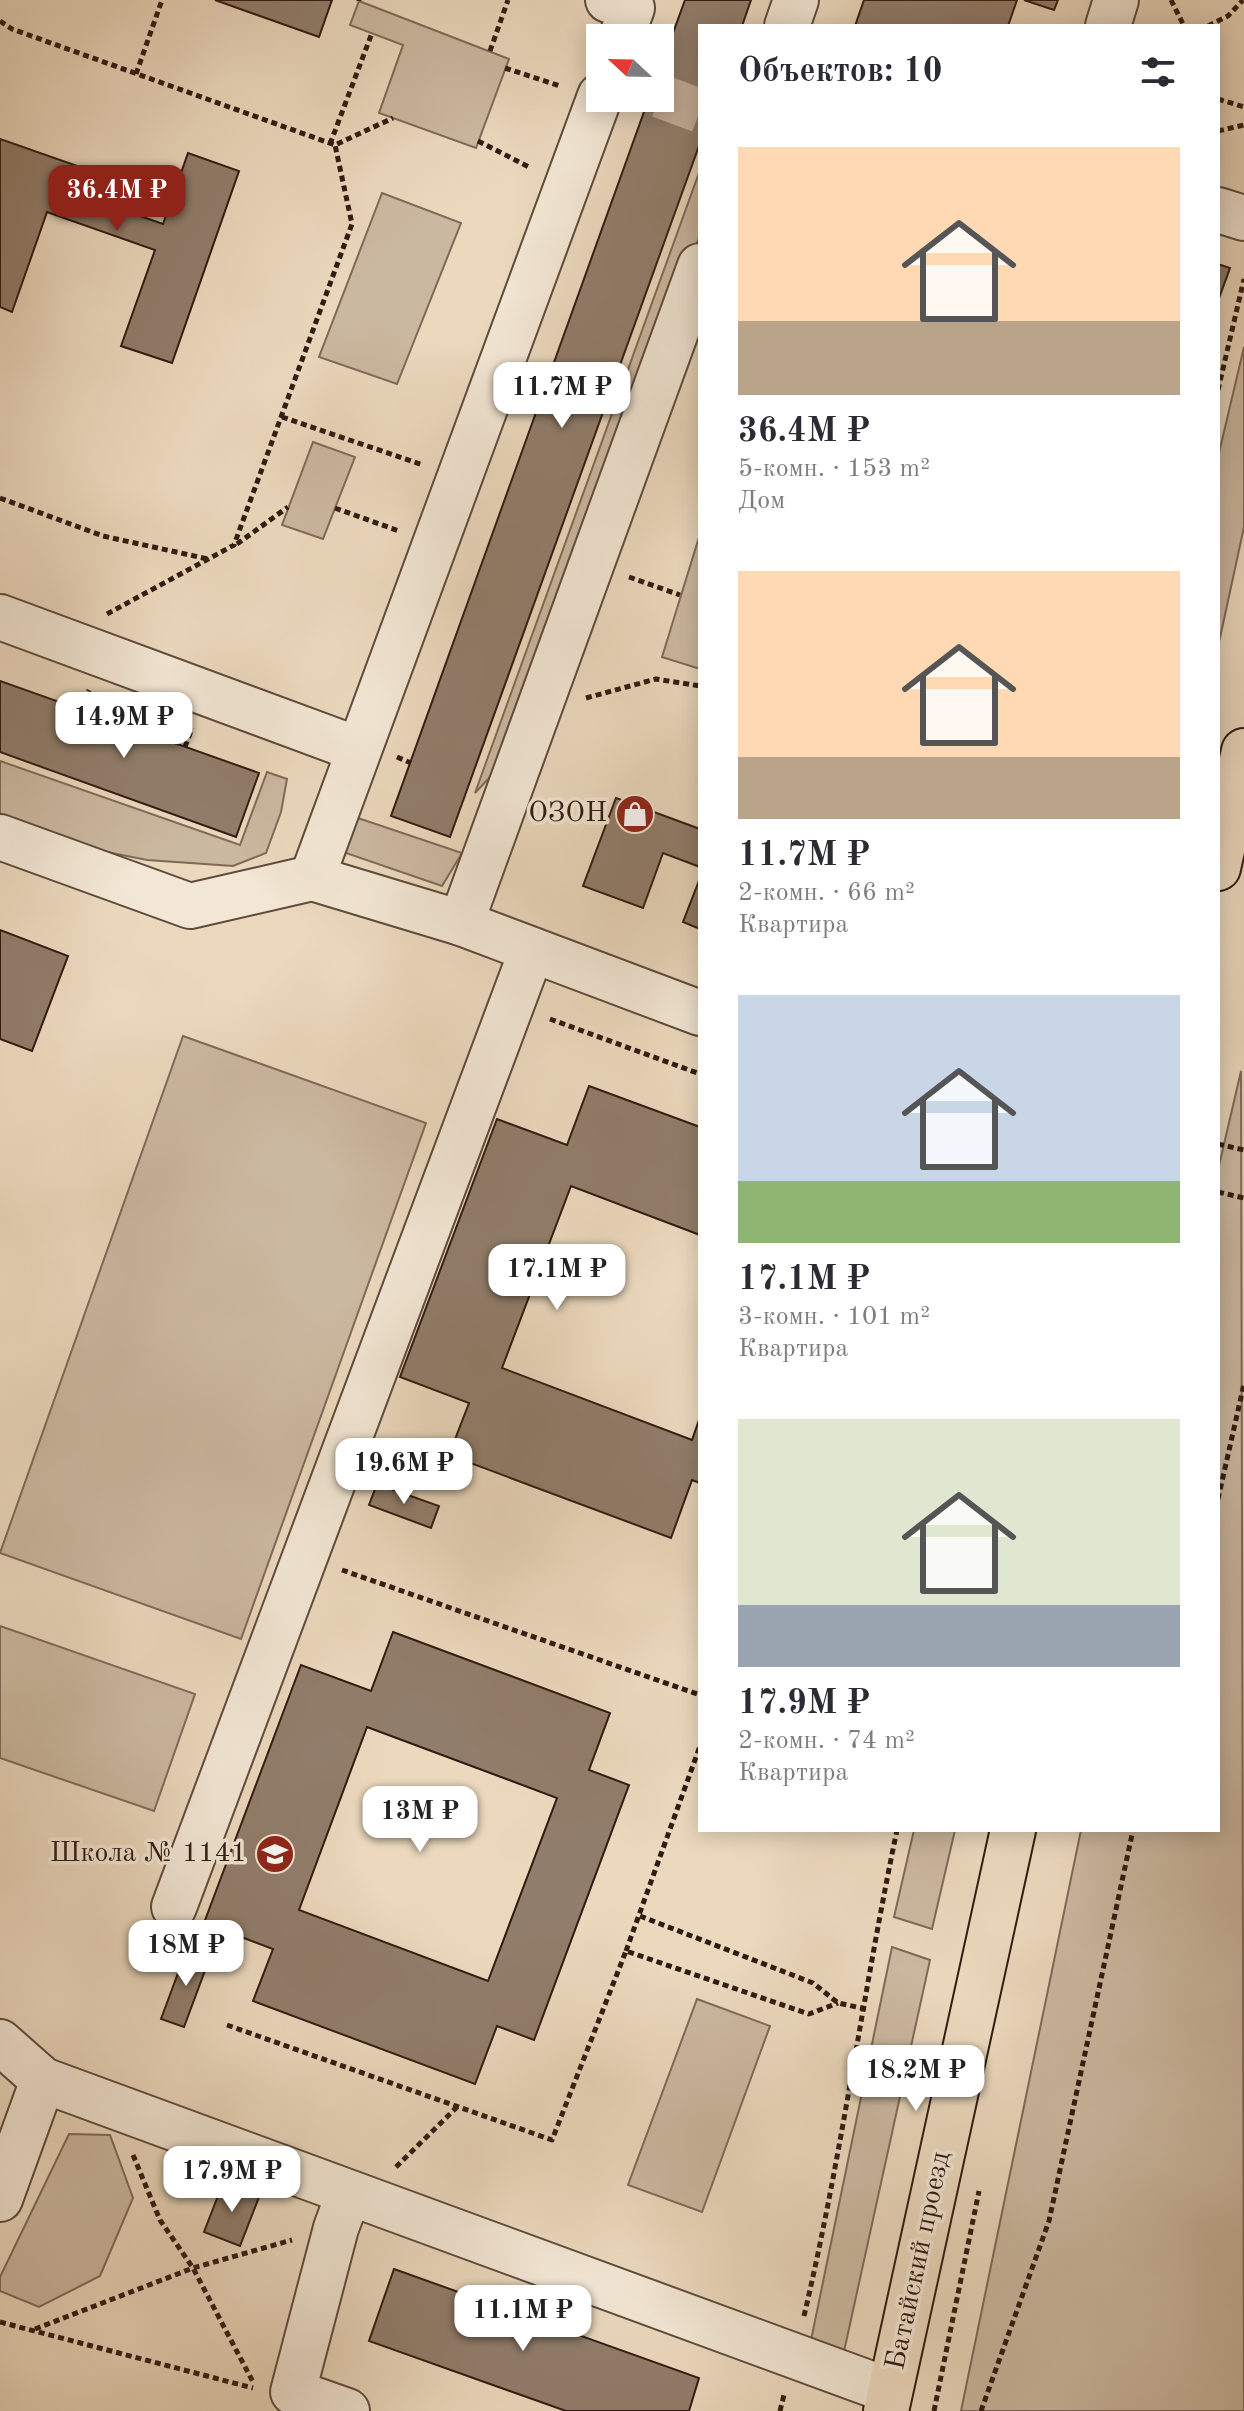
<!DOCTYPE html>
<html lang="ru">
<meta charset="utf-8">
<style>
:root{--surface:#fff;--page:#f2f2f3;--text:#2b2b33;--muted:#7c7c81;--accent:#8f2418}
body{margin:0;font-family:"Old Standard TT",serif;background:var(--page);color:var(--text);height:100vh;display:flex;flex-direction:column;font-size:30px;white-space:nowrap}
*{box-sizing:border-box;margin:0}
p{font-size:26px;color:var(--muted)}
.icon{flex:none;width:44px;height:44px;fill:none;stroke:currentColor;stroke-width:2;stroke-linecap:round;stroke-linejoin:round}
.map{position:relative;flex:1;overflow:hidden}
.side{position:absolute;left:698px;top:24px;width:522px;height:1808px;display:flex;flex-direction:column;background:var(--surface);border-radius:0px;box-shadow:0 4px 20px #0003}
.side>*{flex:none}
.needle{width:52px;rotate:292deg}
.tools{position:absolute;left:586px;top:24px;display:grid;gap:16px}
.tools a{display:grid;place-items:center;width:88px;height:88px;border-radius:0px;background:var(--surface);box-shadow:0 4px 20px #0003;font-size:40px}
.price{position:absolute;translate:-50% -68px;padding:0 18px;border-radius:16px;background:#fff;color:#222;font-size:26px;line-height:52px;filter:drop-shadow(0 2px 4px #0008)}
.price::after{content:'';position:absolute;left:50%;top:48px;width:24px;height:18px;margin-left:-12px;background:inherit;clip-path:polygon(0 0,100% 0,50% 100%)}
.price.selected{background:var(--accent);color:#fff}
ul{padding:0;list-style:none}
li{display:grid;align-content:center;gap:16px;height:424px;padding:0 40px}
li span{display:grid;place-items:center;height:248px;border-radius:0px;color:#555}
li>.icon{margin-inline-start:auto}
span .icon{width:144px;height:144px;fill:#fffc;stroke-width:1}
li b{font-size:34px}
h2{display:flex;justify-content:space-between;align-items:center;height:96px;padding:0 40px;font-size:34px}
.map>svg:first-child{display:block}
.green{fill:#cbb8a0;stroke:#7e6a59;stroke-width:2}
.building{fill:#917d6b;stroke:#301b12;stroke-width:2;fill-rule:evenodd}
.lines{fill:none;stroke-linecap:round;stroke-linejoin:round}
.minor-tunnel{stroke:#c6b29b;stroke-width:44;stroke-dasharray:44 22;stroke-linecap:butt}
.minor-casing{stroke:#5f4a3d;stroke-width:48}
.major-casing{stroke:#301b12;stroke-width:48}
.path{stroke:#301b12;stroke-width:5;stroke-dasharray:6 4;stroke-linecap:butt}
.minor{stroke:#f2e6d4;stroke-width:44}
.major{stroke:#ebd8bd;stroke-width:44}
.labels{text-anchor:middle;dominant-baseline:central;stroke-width:7;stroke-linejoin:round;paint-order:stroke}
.poi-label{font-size:28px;fill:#301b12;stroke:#f2e6d4;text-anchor:end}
.street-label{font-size:28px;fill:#301b12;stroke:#f2e6d4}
</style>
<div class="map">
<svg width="1244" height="2411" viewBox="0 0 1244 2411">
<rect width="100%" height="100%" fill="#ebd8bd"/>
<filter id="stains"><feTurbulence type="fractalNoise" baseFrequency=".0025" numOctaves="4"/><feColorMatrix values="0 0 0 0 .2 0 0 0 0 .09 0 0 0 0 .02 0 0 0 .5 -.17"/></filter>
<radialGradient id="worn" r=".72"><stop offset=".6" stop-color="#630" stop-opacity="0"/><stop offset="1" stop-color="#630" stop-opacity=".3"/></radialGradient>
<g class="green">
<path d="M359,1L509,59L476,148L379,113L403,45L350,25Z"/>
<path d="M700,170V235L510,756L475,793Z"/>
<path d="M382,193L461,223L397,384L319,357Z"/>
<path d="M1244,347V527L1218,647V457Z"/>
<path d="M313,442L355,457L323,539L282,525Z"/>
<path d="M700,534V669L662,657Z"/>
<path d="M0,761L240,845L267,772L287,779L281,812L266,853L233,866L147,860L47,840L0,822Z"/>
<path d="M352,816L462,853L442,886L340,851Z"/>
<path d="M183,1036L426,1123L241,1639L0,1553Z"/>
<path d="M1241,1071L1244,2411H961L1081,1830H1218V1170Z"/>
<path d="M0,1626L195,1694L154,1811L0,1758Z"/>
<path d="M914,1830H955L932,1929L894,1917Z"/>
<path d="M892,1947L930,1960L843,2356L810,2345Z"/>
<path d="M697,1999L770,2026L702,2212L628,2185Z"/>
<path d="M69,2134L110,2135L133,2198L100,2276L39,2307L0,2291V2277Z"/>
</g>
<g class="building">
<path d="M215,0H332L319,37Z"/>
<path d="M685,0H751L742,26H700V143L450,837L391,816L649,98H660V69Z"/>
<path d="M864,0H1017L1008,26H855Z"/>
<path d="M1024,0H1058L1054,10Z"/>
<path d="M0,139L146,190L137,215L163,224L188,153L239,171L172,363L121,346L155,250L47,212L12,312L0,307Z"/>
<path d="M1218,264L1230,268L1218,301Z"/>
<path d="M0,681L259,773L236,837L0,752Z"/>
<path d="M616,798L700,829V867L663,853L643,908L583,886Z"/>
<path d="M700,878V929L683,922Z"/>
<path d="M0,930L68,956L32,1051L0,1039Z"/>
<path d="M589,1086L700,1127V1235L571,1186L502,1368L692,1440L700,1417V1483L692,1480L671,1538L449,1455L469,1403L400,1377L497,1119L567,1145Z"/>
<path d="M377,1484L439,1506L431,1528L369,1505Z"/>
<path d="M393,1632L610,1713L589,1770L629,1785L534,2040L497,2026L475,2084L253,2001L273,1949L204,1923L301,1665L371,1691ZM367,1727L557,1798L488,1981L299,1910Z"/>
<path d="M187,1949L210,1957L184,2027L161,2019Z"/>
<path d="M223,2183L259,2197L240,2246L204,2232Z"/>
<path d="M394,2269L699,2378L689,2411H566L369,2341Z"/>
</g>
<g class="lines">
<path class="minor-tunnel" d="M660,96L700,111"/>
<g class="minor-casing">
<g id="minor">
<path d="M608,0L632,8L621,38"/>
<path d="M787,26L796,0"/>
<path d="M1108,26L1116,0"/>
<path d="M1218,210L1244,218"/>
<path d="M0,617L357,749"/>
<path d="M0,837L190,906L312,878L461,923L700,1013"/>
<path d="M312,878L600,96"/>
<path d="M461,923L700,266"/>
<path d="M174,1907L532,950"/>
<path d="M0,2042L43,2080L890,2391"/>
<path d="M0,2199L43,2080"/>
<path d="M347,2411L293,2392L336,2228L349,2193"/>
</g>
</g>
<g class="major-casing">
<g id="major">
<path d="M1218,868L1244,751"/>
<path d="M886,2411L1013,1830"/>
</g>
</g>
<g class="path">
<path d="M1171,0L1184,26"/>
<path d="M359,1V0"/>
<path d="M0,21L12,29L335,145L393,118"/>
<path d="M1208,26L1228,16L1243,0"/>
<path d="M490,51L508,0"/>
<path d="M505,68L560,86"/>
<path d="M136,74L162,0"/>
<path d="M1218,99L1244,107"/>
<path d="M1218,131L1244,125"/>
<path d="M478,141L531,168"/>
<path d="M330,144L372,33"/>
<path d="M1218,390L1244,279"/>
<path d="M282,417L423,465"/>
<path d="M0,498L103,536L208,559"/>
<path d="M335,508L399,531"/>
<path d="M237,544L288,507"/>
<path d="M629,577L680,595"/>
<path d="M107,614L234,545L352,224L335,145"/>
<path d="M586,698L656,679L700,686"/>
<path d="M81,710L89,690"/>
<path d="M185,747L192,728"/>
<path d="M397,757L411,763"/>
<path d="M550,1019L700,1074"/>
<path d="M1218,1144L1244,1150"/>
<path d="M1218,1192L1244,1198"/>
<path d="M1218,1499L1244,1384"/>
<path d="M342,1570L700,1695"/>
<path d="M640,1916L813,1983L838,2003L866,2009"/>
<path d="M626,1951L700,1746"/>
<path d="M227,2025L552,2140L626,1951L809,2014L838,2003"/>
<path d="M133,2155L160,2220L193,2268L253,2382"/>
<path d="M396,2167L458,2106"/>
<path d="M804,2316C842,2155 863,1992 897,1830"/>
<path d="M0,2322L253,2388"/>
<path d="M35,2329L193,2268L292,2240"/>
<path d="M780,2411L784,2395"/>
<path d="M934,2411L979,2191"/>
<path d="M981,2411L1049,2221L1133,1830"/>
</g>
<use href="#minor" class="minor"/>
<use href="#major" class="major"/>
</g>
<defs>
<g id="shop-disc" transform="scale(2)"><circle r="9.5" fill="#8f2418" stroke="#f2e6d4"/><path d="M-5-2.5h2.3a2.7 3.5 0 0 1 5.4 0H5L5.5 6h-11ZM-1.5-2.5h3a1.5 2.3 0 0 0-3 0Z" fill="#fff"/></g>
<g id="school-disc" transform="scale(2)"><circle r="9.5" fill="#8f2418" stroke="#f2e6d4"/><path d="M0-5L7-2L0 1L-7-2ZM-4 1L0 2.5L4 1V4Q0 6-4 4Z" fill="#fff"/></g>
</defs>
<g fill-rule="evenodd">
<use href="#shop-disc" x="635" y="814"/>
<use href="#school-disc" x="275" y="1854"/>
</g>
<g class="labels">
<g class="poi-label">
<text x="607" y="814">ОЗОН</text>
<text x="247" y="1854">Школа № 1141</text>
</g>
<g class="street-label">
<text transform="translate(919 2261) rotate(-78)">Батайский проезд</text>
</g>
</g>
<rect width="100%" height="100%" filter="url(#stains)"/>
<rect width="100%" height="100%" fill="url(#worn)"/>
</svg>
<div class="tools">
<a><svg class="needle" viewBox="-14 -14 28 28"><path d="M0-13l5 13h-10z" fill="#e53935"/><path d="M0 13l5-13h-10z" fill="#7c7c81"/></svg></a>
</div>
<b class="price selected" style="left:117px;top:233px">36.4M ₽</b>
<b class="price" style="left:562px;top:430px">11.7M ₽</b>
<b class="price" style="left:124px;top:760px">14.9M ₽</b>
<b class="price" style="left:557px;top:1312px">17.1M ₽</b>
<b class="price" style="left:404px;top:1506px">19.6M ₽</b>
<b class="price" style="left:420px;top:1854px">13M ₽</b>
<b class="price" style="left:186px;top:1988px">18M ₽</b>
<b class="price" style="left:916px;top:2113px">18.2M ₽</b>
<b class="price" style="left:232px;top:2214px">17.9M ₽</b>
<b class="price" style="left:523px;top:2353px">11.1M ₽</b>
<section class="side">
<h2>Объектов: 10<svg class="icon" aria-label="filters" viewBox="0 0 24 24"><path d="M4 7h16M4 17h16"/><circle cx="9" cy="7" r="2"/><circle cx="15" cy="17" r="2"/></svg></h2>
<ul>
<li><span style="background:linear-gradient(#ffd9b3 70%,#b9a48a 0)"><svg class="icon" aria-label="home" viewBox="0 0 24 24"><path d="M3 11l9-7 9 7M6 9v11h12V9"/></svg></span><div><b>36.4M ₽</b><p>5-комн. · 153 m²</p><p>Дом</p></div></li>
<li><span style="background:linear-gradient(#ffd9b3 75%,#b9a48a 0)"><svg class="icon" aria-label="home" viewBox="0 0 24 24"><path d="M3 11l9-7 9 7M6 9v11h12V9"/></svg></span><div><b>11.7M ₽</b><p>2-комн. · 66 m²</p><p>Квартира</p></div></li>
<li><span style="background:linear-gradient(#c9d6e8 75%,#8fb573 0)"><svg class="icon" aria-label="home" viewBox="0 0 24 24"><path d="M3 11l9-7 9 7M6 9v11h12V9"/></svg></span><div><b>17.1M ₽</b><p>3-комн. · 101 m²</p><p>Квартира</p></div></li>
<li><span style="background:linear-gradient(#dfe7d0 75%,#9aa5b1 0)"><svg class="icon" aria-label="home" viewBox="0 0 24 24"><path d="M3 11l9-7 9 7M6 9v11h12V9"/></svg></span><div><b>17.9M ₽</b><p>2-комн. · 74 m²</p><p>Квартира</p></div></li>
</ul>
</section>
</div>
